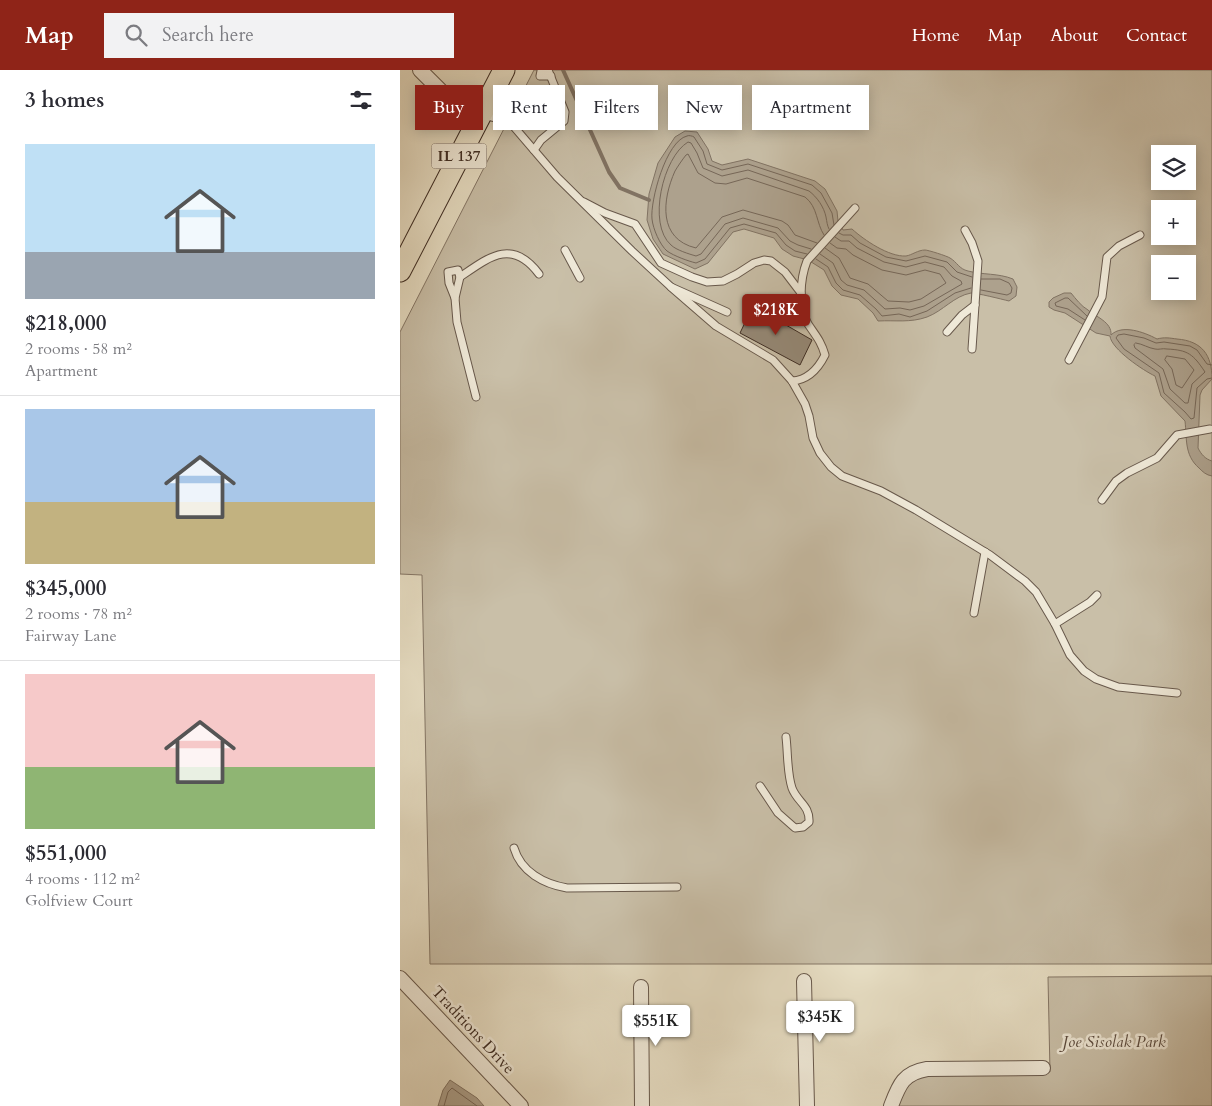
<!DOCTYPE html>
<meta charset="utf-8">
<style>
:root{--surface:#fff;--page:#f2f2f3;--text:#2b2b33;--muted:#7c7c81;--line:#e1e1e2;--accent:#8f2418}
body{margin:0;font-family:Cardo,serif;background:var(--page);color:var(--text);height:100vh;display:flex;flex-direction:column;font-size:19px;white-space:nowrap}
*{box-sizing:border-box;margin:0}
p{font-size:16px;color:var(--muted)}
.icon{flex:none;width:28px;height:28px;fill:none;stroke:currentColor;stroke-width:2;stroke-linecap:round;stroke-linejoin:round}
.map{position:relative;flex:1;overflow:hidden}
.sheet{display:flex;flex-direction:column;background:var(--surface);width:400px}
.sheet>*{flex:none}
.guide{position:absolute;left:15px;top:15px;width:475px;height:45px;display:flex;gap:10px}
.buttons{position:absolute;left:751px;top:75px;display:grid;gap:10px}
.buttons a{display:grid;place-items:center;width:45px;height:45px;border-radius:0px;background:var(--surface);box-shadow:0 2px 12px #0003;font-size:25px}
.price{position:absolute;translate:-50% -42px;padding:0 11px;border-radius:5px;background:#fff;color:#222;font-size:16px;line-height:32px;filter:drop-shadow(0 1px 2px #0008)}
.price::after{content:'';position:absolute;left:50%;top:30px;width:15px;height:11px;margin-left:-8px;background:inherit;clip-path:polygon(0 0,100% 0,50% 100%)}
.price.active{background:var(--accent);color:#fff}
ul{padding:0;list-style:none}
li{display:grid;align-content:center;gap:10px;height:265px;padding:0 25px}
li+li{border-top:1px solid var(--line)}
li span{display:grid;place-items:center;height:155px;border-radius:0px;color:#555}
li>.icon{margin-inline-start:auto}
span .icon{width:90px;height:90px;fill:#fffc;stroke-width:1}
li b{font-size:21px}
h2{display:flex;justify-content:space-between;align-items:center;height:60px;padding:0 25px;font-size:21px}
.tag{padding:0 18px;border-radius:0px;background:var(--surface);box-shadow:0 2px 12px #0003;font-size:18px;line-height:45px}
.tag.active{background:var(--accent);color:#fff}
header{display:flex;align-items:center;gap:30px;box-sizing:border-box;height:70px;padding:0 25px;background:var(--accent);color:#fff}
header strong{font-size:24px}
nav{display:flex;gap:28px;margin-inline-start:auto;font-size:18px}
.search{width:350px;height:45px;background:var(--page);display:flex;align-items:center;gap:12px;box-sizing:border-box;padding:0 18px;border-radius:0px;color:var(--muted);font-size:19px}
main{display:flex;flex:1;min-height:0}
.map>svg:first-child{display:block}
.green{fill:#c9bfa8;stroke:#847666;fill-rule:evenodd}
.water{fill:#ada18d;stroke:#817363}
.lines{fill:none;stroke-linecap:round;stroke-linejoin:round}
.shore{stroke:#766758;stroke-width:1}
.stream{stroke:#817363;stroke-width:4}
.building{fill:#958977;stroke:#3e2d24}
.service-casing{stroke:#68594c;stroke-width:9}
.minor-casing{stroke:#68594c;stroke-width:16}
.primary-casing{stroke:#3e2d24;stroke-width:23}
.service{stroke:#efe9d8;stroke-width:7}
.minor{stroke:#efe9d8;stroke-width:14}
.primary{stroke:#e6ddc3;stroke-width:21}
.labels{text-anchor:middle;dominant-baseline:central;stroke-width:5;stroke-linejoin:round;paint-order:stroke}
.shield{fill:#efe9d8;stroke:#73655a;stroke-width:1}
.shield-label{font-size:15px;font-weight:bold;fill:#3e2d24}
.street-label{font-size:16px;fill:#3e2d24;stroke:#efe9d8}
.park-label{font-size:16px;font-style:italic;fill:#5a4a3e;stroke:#efe9d8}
</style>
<header>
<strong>Map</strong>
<div class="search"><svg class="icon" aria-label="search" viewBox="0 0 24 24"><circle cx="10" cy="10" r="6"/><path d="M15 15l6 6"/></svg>Search here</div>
<nav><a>Home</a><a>Map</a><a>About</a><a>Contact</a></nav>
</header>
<main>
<section class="sheet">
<h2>3 homes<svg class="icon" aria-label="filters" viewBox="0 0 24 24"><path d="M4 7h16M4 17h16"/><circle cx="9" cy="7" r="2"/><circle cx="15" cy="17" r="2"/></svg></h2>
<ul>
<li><span style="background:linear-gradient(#bfe0f5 70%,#9aa5b1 0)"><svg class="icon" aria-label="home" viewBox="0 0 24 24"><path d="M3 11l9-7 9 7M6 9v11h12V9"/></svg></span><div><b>$218,000</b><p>2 rooms · 58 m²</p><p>Apartment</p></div></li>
<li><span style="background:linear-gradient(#a9c7e8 60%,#c2b280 0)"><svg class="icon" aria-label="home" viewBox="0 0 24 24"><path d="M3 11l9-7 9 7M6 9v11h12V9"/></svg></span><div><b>$345,000</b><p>2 rooms · 78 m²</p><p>Fairway Lane</p></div></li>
<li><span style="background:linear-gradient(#f6c9c9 60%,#8fb573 0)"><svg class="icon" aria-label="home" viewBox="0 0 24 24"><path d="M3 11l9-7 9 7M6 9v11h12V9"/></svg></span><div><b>$551,000</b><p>4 rooms · 112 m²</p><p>Golfview Court</p></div></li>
</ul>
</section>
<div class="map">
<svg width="812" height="1036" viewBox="0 0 812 1036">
<rect width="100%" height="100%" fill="#e6ddc3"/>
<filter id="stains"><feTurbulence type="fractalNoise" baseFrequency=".004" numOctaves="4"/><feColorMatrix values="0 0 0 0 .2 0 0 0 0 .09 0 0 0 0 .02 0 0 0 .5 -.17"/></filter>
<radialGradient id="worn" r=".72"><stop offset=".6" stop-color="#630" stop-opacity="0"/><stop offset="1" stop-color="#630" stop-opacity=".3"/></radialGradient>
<g class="green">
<path d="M134,0H812V894H30L22,505L0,504V262ZM760,84H788V111H760ZM760,139H788V166H760ZM760,194H788V221H760Z"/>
<path d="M812,906V1036H496C504,1017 511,1010 531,1003L650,1002L648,907Z"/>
</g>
<g class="water">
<path d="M285,61L297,62L308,79L312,91L322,95L348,89L415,111L425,119L437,141L438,151L443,160L452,159C464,170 489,187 506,186C512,185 518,180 525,180C528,180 547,186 550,188C557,192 559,199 568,201C583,205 598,203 613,209L617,217L616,226L609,231C601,229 577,223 571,223C554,226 543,241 527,247C510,253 496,250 478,251L473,243L458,229L441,225L432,216L424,200L408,190L393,186L382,179L374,168L344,159L333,162L308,193L295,199L263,184L253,169L247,150L249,124L258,93L275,67Z"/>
<path d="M664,223H671C676,229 681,236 688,240C696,247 712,252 711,265C722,254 744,262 757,269C764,267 770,268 777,269C802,271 812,285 812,309L802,320L800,325L798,378C801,384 805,389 812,391V406C806,405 803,402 799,398C784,385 787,368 785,351L761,326L755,306C744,301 711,279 710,266L696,263L665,243L654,240L649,237V232L653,228Z"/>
<path d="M50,1010L77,1028L84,1036H38L43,1020Z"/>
</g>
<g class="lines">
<g class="shore">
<path d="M439,163L443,165H451L460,173L486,187L506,191L525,186L547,192L557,202L572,207"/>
<path d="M417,173L395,165L388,155L382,151L343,140L322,147L296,178C258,169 262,130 275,101C278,96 282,90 286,85L288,84L298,103L315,113L326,114L347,108L405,127C418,137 416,153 424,165"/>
<path d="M425,178L439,188L450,208L468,214L488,231L509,232L521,229L546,213L540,204L525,200L506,205L482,200L453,185L446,179L437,178L430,173"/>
<path d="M411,179L398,175L390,171L378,158L343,148L325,154L301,184L296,186C289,184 276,180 271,175C247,154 263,87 288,72L291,73L297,83L303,98L322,106L348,100L409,121C417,127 424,137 426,147C427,152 427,155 429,159"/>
<path d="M407,184L395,181L386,175L376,163L344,154L330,158L305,189L296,193C288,191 274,186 267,181C260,175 253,159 252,149C250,131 266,71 287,66C288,65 293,66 294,67L303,81L307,94L322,100L348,94L412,115L421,123L432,143L434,155"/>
<path d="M420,184L433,193L441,210L447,215L464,220L485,239L500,238L510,240L524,236L562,214L561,211L552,206L544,197L525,192L506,197L484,192L457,178L449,171H441L435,167"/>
<path d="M416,189L428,197L436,213L443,220L460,225L476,239L482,246L499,244L510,247L527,241L555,223L571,218"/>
<path d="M581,220L607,225L611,223L612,218L609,213L600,209H581"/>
<path d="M685,250L668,239L656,236L655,233L665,228H668L687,246"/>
<path d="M736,273C743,274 748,278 755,279C759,280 762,278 767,279C788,280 793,284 805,302L792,314L788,333H785L770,319L763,299L735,278L734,275Z"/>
<path d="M767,286L785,289L794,300L782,318L776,315L772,299L765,290Z"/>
<path d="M812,295L807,294L797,280L790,276L764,272L756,273L744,268L724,264L718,265L716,268L724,279L759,303L764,323L785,342L791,349L794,348L797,318L807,309L812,308"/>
<path d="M44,1036L48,1022L52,1018L77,1036"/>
</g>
<path class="stream" d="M163,0L209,102L220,118L249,130"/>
</g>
<path class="building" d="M353,236L412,270L400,295L340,263Z"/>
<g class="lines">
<g class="service-casing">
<g id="service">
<path d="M144,0L141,1L140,6H151"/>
<path d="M83,45L109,51L157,107L232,181L271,217L327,242"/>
<path d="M134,80L141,70L164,51L165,42L148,0"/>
<path d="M184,132L205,143L235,154L261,193L292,207L307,212L323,211L337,204L354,193L364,190L371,191L385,202L401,223"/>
<path d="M565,160L572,173L578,191L572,279"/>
<path d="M165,180L180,208"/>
<path d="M271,217L316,256L373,290L392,311L405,334L409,346L413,368L420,383L431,397L442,406L481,421L516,440L590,485L625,511L636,522L655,554L670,585L684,601L696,609L718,617L777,623"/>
<path d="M55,228L49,213L48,202L58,200L60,207"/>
<path d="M547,262L562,245L575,235"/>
<path d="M669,290L702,227L707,187L719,176L740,165"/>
<path d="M392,311C408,310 418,299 425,285C421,271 416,266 408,254C398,237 400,209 407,191L455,138"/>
<path d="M76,327L57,252L55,228L60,207C89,187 112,168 139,204"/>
<path d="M702,430L716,411L727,403L757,388L777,365L810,359"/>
<path d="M574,543L585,482"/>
<path d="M655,554L690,532L697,525"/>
<path d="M360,716L378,743L395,758L403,757L409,752C410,735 397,732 392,718C387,703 388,684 386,667"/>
<path d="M114,778C121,802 144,814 167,818L277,817"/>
</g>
</g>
<g class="minor-casing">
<g id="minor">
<path d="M20,0L56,36L80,44"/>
<path d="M0,908L121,1036"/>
<path d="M404,911L407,1036"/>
<path d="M241,917L242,1036"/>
<path d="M491,1036C499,1015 503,1003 527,999L643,998"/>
</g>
</g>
<g class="primary-casing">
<path id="primary" d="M0,201L104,0"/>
</g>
<use href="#service" class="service"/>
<use href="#minor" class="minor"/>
<use href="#primary" class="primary"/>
</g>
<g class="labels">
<rect class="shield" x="31.5" y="73.5" width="55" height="25" rx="4"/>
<g class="shield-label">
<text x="59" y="86">IL 137</text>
</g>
<g class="street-label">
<text transform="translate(73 960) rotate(47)">Traditions Drive</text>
</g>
<g class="park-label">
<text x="714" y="972">Joe Sisolak Park</text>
</g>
</g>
<rect width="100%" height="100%" filter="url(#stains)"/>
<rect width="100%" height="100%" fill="url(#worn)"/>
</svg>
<div class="buttons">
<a><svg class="icon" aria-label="layers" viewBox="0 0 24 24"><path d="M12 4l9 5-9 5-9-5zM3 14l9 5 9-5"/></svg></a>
<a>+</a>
<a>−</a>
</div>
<b class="price active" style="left:376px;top:266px">$218K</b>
<b class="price" style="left:420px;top:973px">$345K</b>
<b class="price" style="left:256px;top:977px">$551K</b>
<div class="guide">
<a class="tag active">Buy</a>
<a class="tag">Rent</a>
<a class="tag">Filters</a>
<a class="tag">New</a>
<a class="tag">Apartment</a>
</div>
</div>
</main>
